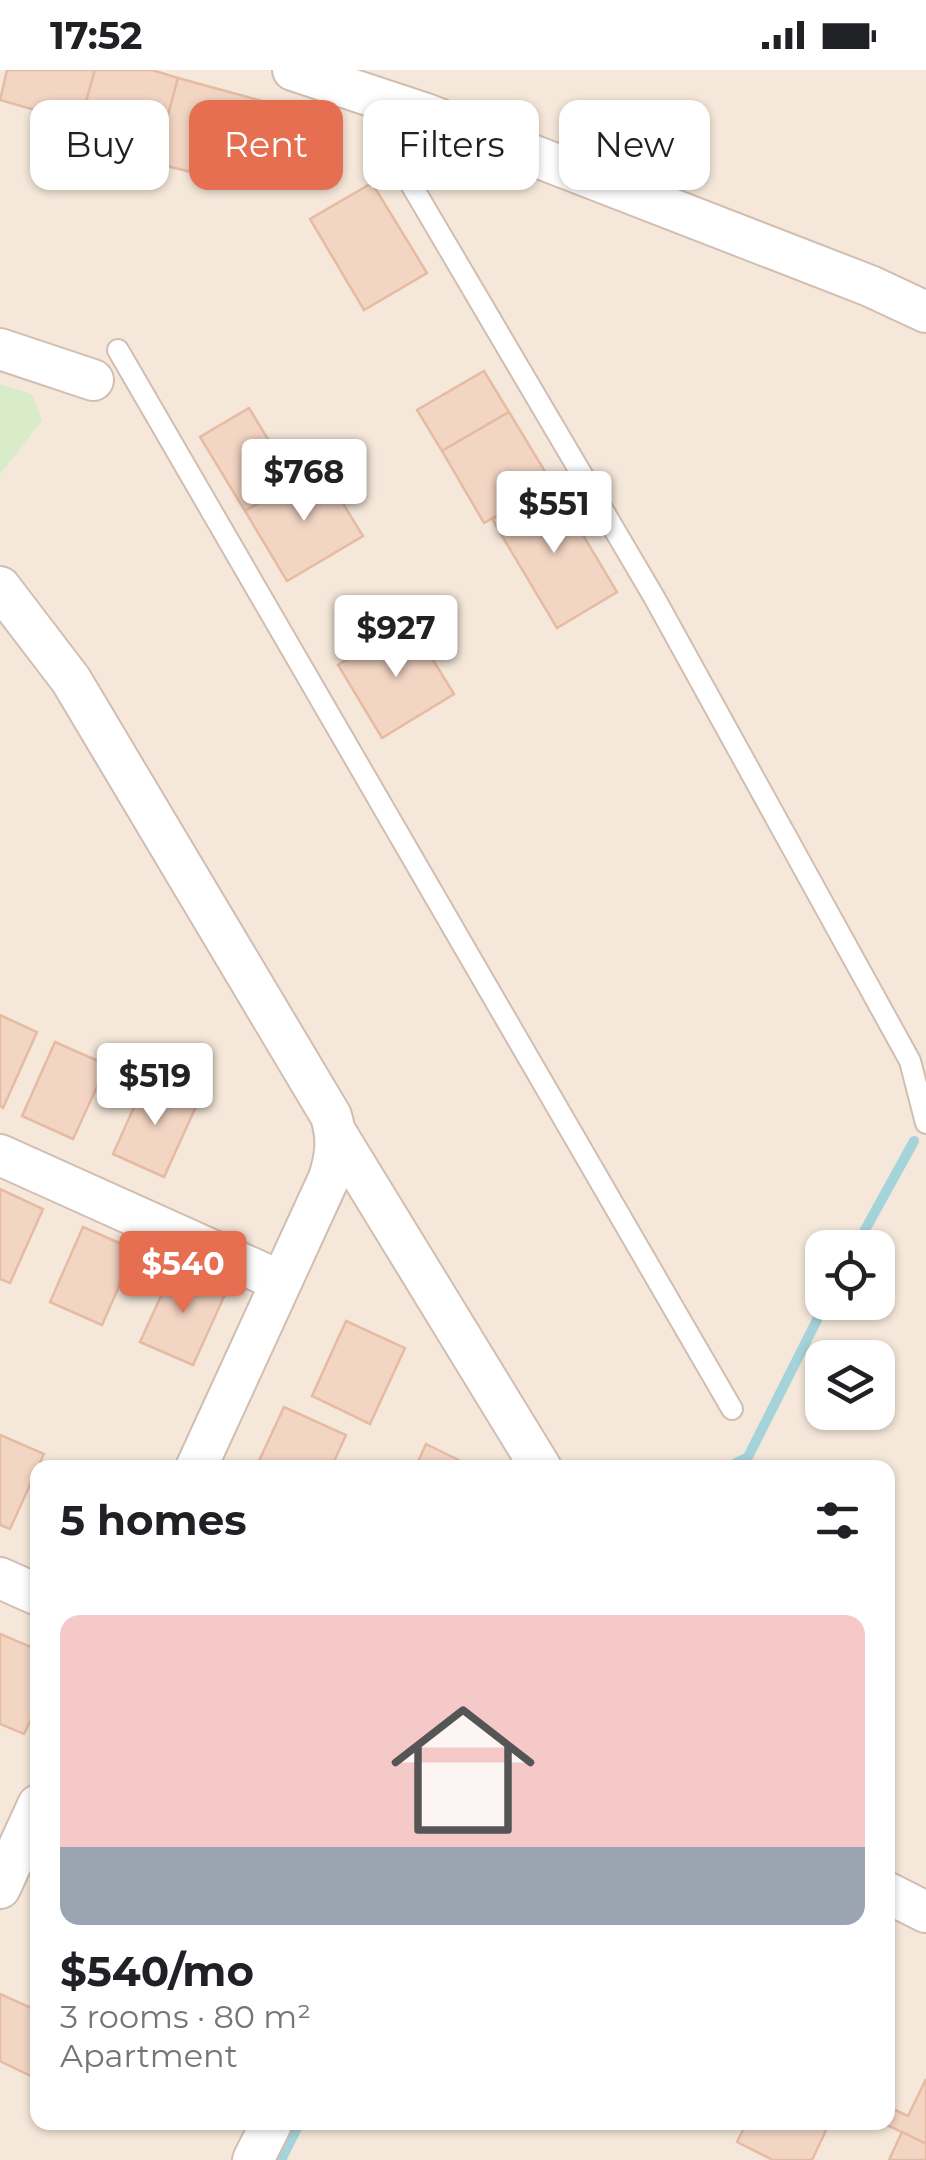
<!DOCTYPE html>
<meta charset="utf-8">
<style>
:root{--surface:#fff;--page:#f6f6f6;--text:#202124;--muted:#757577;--accent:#e76f51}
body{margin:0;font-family:Montserrat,sans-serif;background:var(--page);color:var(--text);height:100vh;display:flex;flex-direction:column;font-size:38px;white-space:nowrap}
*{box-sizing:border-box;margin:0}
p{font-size:32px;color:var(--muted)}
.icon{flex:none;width:55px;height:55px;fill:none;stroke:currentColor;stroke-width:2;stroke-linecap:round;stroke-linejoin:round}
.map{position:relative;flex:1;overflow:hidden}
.details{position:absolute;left:30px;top:1390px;width:865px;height:670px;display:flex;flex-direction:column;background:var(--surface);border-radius:20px;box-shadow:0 2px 8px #0004}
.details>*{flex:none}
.hud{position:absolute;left:30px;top:30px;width:868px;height:90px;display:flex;gap:20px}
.tools{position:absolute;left:805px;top:1160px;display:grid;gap:20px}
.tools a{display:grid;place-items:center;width:90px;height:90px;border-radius:20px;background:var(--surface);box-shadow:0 2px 8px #0004;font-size:50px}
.price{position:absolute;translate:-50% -85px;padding:0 22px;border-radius:10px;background:#fff;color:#222;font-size:32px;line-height:65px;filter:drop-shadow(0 2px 5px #0008)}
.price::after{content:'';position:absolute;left:50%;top:60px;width:30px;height:22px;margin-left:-15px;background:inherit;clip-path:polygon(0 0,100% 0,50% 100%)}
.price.selected{background:var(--accent);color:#fff}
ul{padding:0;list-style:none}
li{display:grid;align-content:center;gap:20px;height:530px;padding:0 30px}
li span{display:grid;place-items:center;height:310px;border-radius:20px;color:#555}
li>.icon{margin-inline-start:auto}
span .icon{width:180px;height:180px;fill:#fffc;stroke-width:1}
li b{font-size:42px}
h2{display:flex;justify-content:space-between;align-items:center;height:120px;padding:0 30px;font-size:42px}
.chip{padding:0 35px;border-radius:20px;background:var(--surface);box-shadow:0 2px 8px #0004;font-size:35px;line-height:90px}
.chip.selected{background:var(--accent);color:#fff}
.status{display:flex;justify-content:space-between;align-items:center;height:70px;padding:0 50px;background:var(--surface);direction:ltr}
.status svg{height:28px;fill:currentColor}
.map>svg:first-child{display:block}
.residential{fill:#f5e8da;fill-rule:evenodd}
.green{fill:#d8ecc9}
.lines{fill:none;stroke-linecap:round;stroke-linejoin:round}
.stream{stroke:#a5d3da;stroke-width:10}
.building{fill:#f3d5c3;stroke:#e6bba3;stroke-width:2.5}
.service-casing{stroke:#d1beb0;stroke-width:24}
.minor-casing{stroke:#d1beb0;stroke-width:44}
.service{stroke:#fff;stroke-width:20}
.minor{stroke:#fff;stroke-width:40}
</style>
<div class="status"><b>17:52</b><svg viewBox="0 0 49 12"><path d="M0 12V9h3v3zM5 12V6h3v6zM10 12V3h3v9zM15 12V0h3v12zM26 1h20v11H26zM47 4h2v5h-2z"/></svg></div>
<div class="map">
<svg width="926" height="2090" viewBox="0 0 926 2090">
<rect width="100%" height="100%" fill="#fdf6ec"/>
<path class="residential" d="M0,0H926V2090H0ZM822,1178H878V1232H822ZM822,1288H878V1342H822ZM38,1398H888V2052H38Z"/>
<path class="green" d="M0,314L32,324L42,351L0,404Z"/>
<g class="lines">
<g class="stream">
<path d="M855,1178L914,1071"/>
<path d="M726,1398L748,1387L826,1232"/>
<path d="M281,2090L300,2052"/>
</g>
</g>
<g class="building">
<path d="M7,0H95L80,53L0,30Z"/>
<path d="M95,0H152L178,8L160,75L80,53Z"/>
<path d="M178,8L284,37L227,111L155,93Z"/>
<path d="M372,113L427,203L364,240L310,149Z"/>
<path d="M484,301L509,342L442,381L417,340Z"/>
<path d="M249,338L294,412L245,441L200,367Z"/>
<path d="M509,342L552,413L484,453L442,381Z"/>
<path d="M320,396L363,466L287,511L245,441Z"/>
<path d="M552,413L617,522L557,558L492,449Z"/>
<path d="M409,551L454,624L382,668L338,595Z"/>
<path d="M0,945L37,962L3,1038L0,1036Z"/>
<path d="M55,972L107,995L73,1069L22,1046Z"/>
<path d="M147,1008L198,1032L164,1107L113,1084Z"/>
<path d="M0,1119L43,1139L10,1213L0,1209Z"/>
<path d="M83,1157L135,1180L102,1255L50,1232Z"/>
<path d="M174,1197L227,1220L193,1295L140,1272Z"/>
<path d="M346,1251L405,1278L370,1354L312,1326Z"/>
<path d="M284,1337L346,1365L331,1398H267L258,1393Z"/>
<path d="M0,1365L44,1384L10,1459L0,1455Z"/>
<path d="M426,1374L475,1398H415Z"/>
<path d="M0,1564L38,1580V1635L24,1664L0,1654Z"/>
<path d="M0,1924L38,1941L37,2009L0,1991Z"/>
<path d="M926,2009V2074L885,2054L893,2039L908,2046Z"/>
<path d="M747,2052H830L812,2090H773L737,2072Z"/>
<path d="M902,2062L926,2074V2090H889Z"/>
</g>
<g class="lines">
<g class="service-casing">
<g id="service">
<path d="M426,44L399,94L654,527L910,991L926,1053"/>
<path d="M118,280L732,1339"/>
</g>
</g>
<g class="minor-casing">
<g id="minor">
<path d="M293,0L426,44L870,216L926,242"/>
<path d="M0,279L93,310"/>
<path d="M0,517L71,610L331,1046C338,1069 336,1086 329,1108L196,1398"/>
<path d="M336,1063L541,1398"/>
<path d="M0,1085L280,1211"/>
<path d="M0,1508L38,1525"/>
<path d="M0,1818L38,1735"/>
<path d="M888,1823L926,1842"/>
<path d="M253,2090L272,2052"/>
</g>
</g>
<use href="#service" class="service"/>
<use href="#minor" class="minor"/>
</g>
</svg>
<div class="tools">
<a><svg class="icon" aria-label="locate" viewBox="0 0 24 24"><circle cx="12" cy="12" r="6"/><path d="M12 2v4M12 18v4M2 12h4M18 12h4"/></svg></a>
<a><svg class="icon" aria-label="layers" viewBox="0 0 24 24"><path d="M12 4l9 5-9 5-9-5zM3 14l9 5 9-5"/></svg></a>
</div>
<b class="price" style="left:304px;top:454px">$768</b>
<b class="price" style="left:554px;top:486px">$551</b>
<b class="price" style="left:396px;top:610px">$927</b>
<b class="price" style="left:155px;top:1058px">$519</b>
<b class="price selected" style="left:183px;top:1246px">$540</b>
<div class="hud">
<a class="chip">Buy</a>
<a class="chip selected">Rent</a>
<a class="chip">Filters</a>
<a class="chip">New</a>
</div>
<section class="details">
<h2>5 homes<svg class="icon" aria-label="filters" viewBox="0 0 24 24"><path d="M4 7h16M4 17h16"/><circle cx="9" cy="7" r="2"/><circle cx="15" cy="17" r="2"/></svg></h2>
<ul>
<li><span style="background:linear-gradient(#f6c9c9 75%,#9aa5b1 0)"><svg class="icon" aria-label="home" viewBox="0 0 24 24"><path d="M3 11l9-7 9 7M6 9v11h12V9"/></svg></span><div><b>$540/mo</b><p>3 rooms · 80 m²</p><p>Apartment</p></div></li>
</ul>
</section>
</div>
